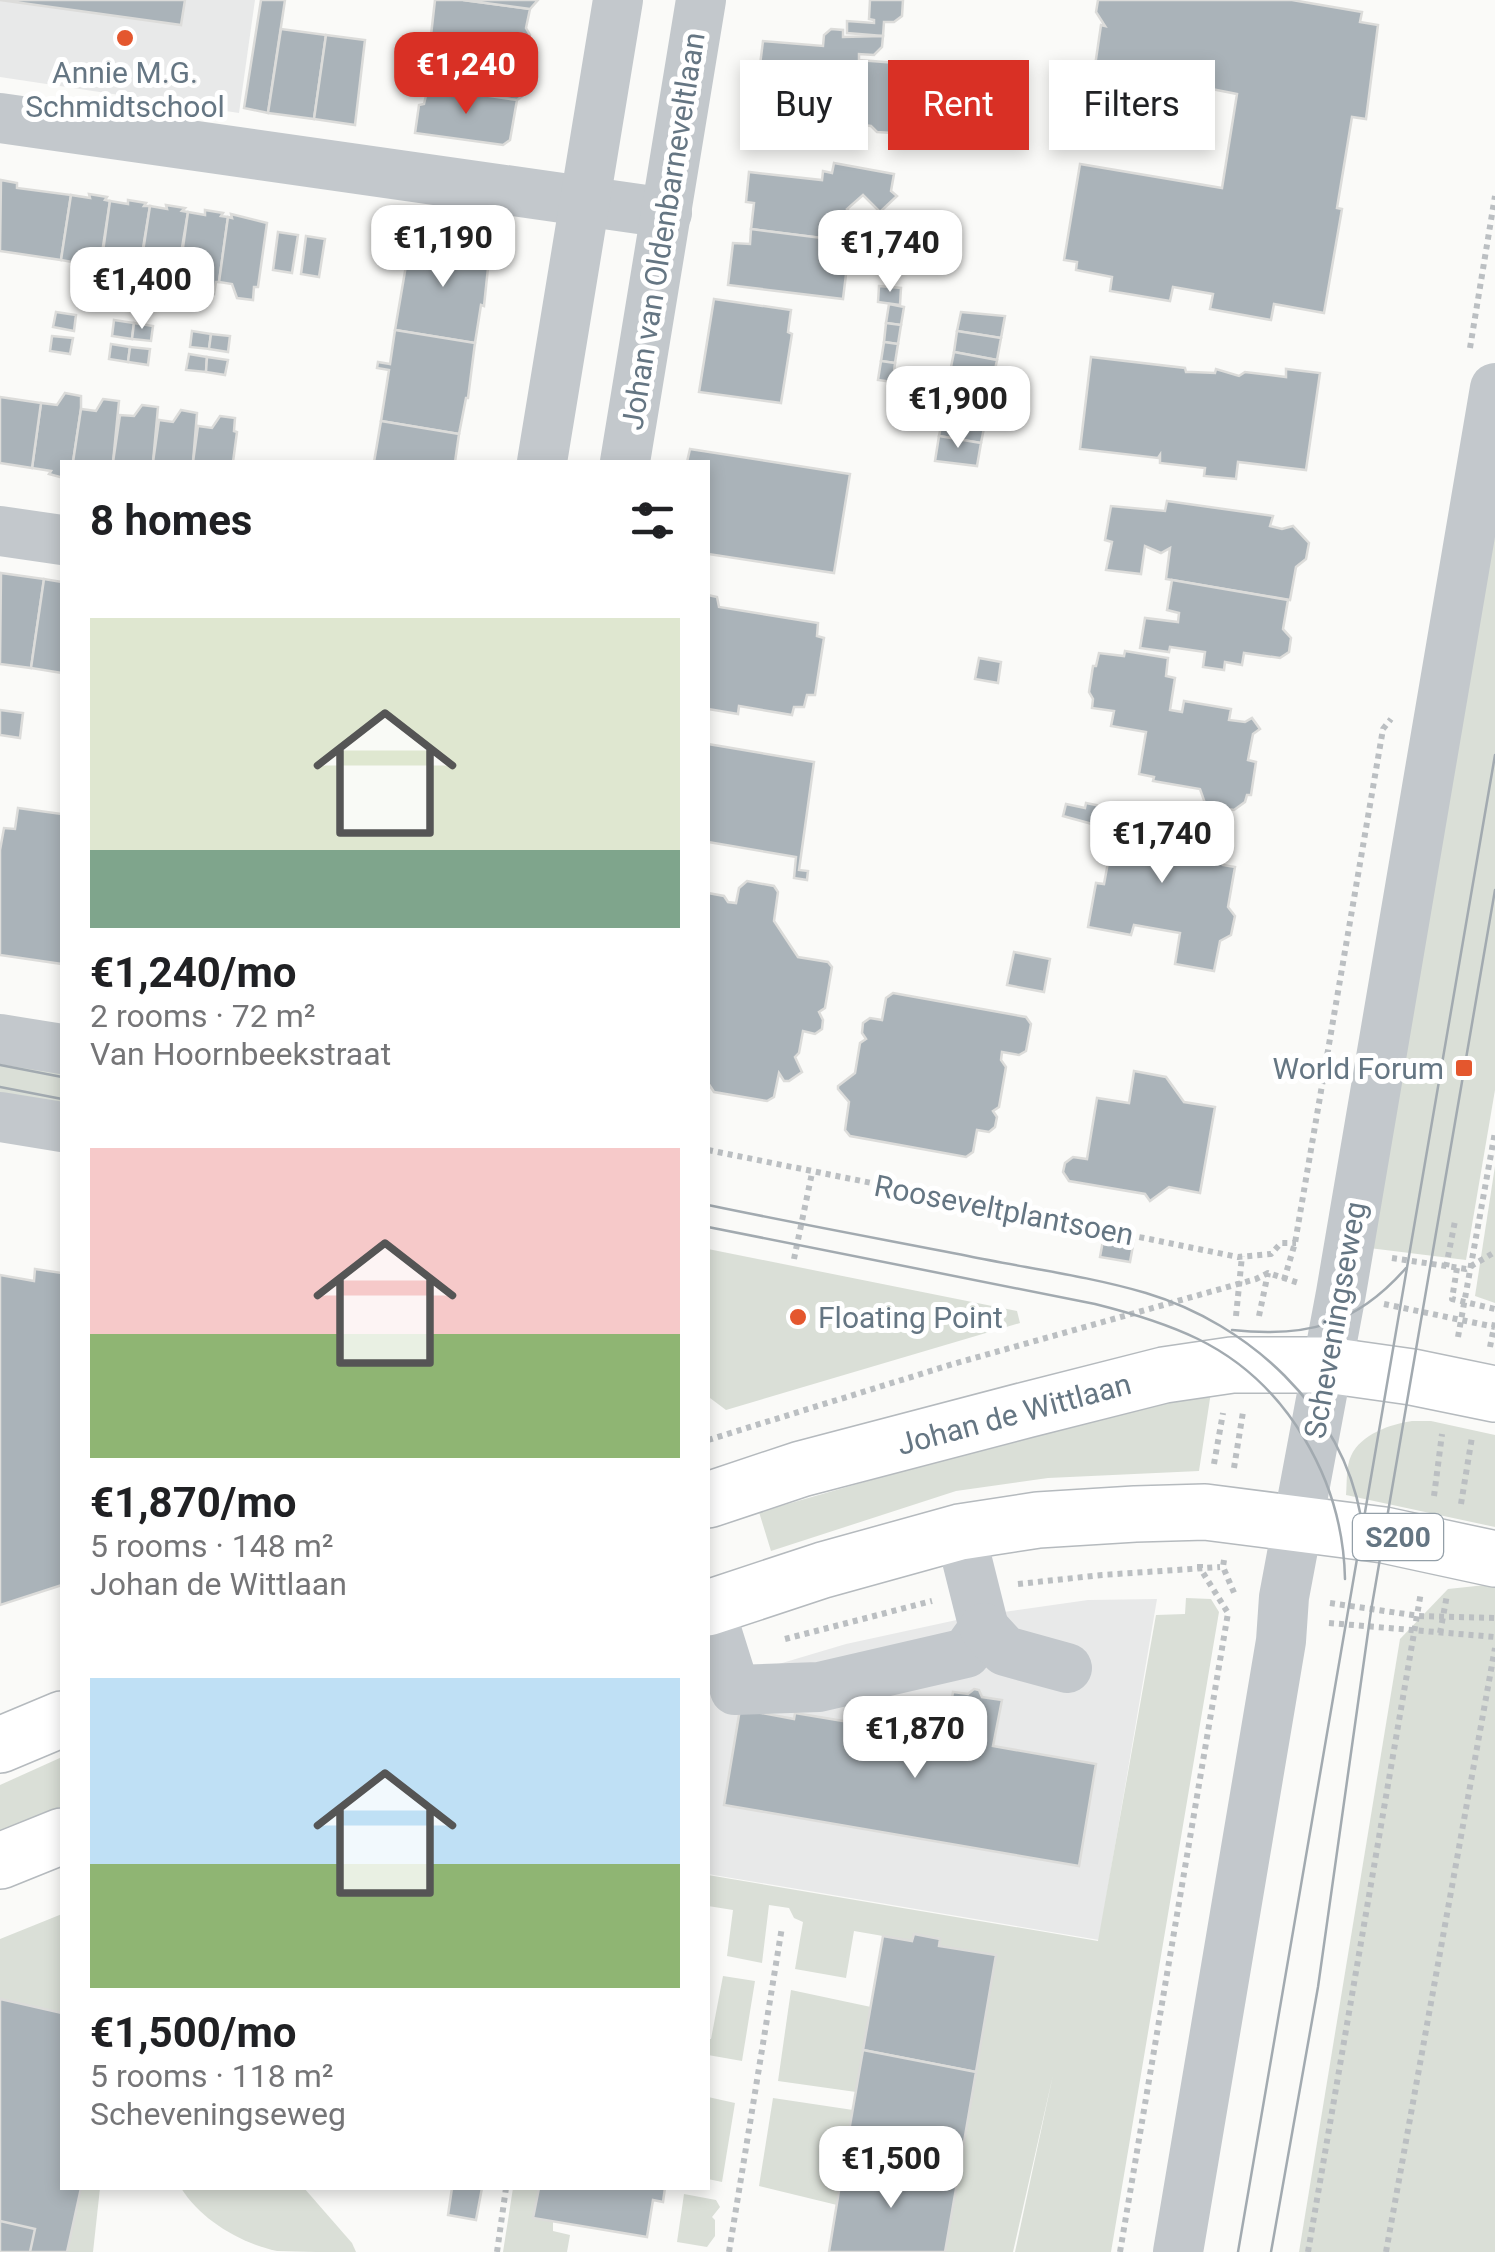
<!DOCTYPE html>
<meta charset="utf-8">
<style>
:root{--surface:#fff;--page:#f2f2f2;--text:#202124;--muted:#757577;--accent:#d93025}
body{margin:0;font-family:Roboto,sans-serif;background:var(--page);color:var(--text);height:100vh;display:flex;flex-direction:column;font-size:38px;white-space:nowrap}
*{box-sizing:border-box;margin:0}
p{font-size:32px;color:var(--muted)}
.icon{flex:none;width:55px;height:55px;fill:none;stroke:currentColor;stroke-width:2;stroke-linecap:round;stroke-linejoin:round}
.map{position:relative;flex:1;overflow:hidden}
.side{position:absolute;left:60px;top:460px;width:650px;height:1730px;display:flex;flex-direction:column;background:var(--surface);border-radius:0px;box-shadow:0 5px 15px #0003}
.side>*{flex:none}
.top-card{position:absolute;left:740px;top:60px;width:605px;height:90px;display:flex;gap:20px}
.price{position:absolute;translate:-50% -85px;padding:0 22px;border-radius:20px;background:#fff;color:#222;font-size:32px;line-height:65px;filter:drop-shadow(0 2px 5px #0008)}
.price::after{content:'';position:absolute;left:50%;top:60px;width:30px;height:22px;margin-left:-15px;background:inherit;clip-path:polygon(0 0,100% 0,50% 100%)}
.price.active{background:var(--accent);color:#fff}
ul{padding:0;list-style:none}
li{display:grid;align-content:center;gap:20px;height:530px;padding:0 30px}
li span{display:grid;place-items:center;height:310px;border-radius:0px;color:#555}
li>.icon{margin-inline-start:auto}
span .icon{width:180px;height:180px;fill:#fffc;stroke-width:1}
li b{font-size:42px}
h2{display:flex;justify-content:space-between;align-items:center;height:120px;padding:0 30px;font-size:42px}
.tag{padding:0 35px;border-radius:0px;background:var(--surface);box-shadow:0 5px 15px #0003;font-size:35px;line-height:90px}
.tag.active{background:var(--accent);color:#fff}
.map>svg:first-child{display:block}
.built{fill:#e8e9e9}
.green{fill:#dadfd7}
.building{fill:#aab3b9;stroke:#dcdcda;stroke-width:2.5}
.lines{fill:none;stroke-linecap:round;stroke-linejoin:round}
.major-casing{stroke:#b5babe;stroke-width:58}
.path{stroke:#bbbfc2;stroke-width:6;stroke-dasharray:5 5;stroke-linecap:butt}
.minor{stroke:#c3c8cc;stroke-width:50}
.major{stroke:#fff;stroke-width:55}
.tram{stroke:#a2aab0;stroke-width:2.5}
.poi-dot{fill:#e4572e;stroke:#fff;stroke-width:4}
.labels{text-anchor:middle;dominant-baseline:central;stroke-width:10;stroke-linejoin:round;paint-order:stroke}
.shield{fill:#fff;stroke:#939fa8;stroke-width:2.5}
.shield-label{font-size:28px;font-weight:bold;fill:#657683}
.poi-label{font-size:30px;fill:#657683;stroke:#fff}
.street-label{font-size:30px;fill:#657683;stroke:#fff}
</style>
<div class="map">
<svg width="1495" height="2252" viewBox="0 0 1495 2252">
<rect width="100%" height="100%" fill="#fafaf8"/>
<g class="built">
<path d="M0,0H255L239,113L0,77Z"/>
<path d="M1157,1599L1099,1940L708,1874V1685L846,1644L975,1616L1088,1600Z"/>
</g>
<g class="green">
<path d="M1495,422V1090L1466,1260L1353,1246Z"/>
<path d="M0,1043L62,1054V1115L0,1101Z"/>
<path d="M1495,1166V1303L1475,1296Z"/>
<path d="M708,1249L1017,1311L1020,1323L726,1410L710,1398L708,1390Z"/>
<path d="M1211,1392L1199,1471L1048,1478L956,1491L771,1551L759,1512L1130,1406Z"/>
<path d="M1412,1421H1431L1495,1435V1527L1346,1495C1347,1483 1346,1466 1351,1456C1361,1434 1391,1424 1412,1421Z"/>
<path d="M1495,1584V2252H1299L1400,1639L1448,1589Z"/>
<path d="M1186,1598L1211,1599L1219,1612L1111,2252H1015L1053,2075L1013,2252H945L996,1955L939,1946L940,1938L914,1934L912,1941L854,1931L846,1978L795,1969L803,1922L794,1918L789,1908L769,1905L762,1963L727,1956L733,1910L708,1906V1875L1098,1941L1156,1615L1185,1614Z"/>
<path d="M62,1757V1806L0,1834V1785Z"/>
<path d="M62,1914V2054L57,2081L62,2083V2188H100L93,2252H0V1939Z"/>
<path d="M723,1976L755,1981L742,2061L708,2055V2039H711Z"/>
<path d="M791,1990L871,2007L856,2092L778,2081Z"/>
<path d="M708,2097L735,2103L722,2182L708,2179Z"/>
<path d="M773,2098L853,2110L837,2205L759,2186Z"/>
<path d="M181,2188H304L352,2243L356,2252C331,2252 301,2252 277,2251C240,2243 201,2220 181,2188Z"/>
<path d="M513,2188H538L534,2217L553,2221V2231L570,2235L567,2252H503Z"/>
<path d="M684,2194L716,2200L720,2207L712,2217L715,2220V2236L707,2247L677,2242Z"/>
</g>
<g class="building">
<path d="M0,0H185L181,25Z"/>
<path d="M261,0H285L268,113L244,108Z"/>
<path d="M435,0H463L530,9L526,28L530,35L528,48L522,57L430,44Z"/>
<path d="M463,0H538L530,9Z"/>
<path d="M870,0H903L902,16L894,22H884L883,36L847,33V21L874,23V20L869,19Z"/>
<path d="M1098,0H1292L1362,12L1360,22L1378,25L1366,119L1352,117L1337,208L1342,209L1324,313L1274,304L1271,320L1210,309L1213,294L1173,287L1170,301L1110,291L1112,277L1076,270L1077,262L1064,260L1080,164L1222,188L1237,94L1095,66L1101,25L1105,26L1096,12Z"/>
<path d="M281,29L326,35L314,119L268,113Z"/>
<path d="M831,29L843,30V37L883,36L882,47L874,55L859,54V60L910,64L908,134L877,132L871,126L812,119L811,132L786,129V114L750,110L752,81L759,73L763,41L823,46L824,35Z"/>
<path d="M326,35L365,40L355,125L314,119Z"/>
<path d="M433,45L522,57L520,71L527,80L525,94L517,100L431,87Z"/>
<path d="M428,87L517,100L510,140L503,145L415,133L419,105L424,104Z"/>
<path d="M834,163L894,174L891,191L897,196L880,212L863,195L847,209L858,221L880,224L878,245L751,229L754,203L746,202L749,172L822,180L823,171L832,173Z"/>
<path d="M1,180L17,183V188L71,195L61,260L0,251Z"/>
<path d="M89,194L107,197L105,200L110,201L98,279L82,276L78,263L61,260L71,195L90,198Z"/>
<path d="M128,200L146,203L144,206H150L137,284L121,281L116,268L101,266L110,201L128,204Z"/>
<path d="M166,205L185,208L182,211L188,212L175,289L159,287L155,273L140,271L150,206L167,209Z"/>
<path d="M205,210L223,213L221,216L228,217L219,282H216L214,294L198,292L194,278L179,276L188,212L205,215Z"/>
<path d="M231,214L267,223L258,287H254L253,300L237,298L232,284L219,282L228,217L232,218Z"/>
<path d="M751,229L878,245L876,260L848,258L843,299L728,285L733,243L750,244Z"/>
<path d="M278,232L298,235L292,273L273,270Z"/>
<path d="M306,236L325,239L319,277L301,274Z"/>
<path d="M411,236L490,249L484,306L481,305L475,343L395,330Z"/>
<path d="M879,286L901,288L900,305L878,302Z"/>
<path d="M714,299L791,310L788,332L792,334L781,403L699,392Z"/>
<path d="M889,304L904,307L901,325L886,323Z"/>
<path d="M56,312L76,315L74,331L53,327Z"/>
<path d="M961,312L1005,316L1001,338L957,331Z"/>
<path d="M114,320L134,323L132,339L112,336Z"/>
<path d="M134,323L153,326L151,341L132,339Z"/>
<path d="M886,323L901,325L898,344L884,342Z"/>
<path d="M395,330L475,343L468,398H466L459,434L381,421L389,370L377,368L378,362L390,364Z"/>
<path d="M192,331L211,334L209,349L190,347Z"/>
<path d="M957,331L1001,338L997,360L954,352Z"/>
<path d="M211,334L230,336L228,352L209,349Z"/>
<path d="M52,336L73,338L70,354L50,351Z"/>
<path d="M884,342L898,344L895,363L881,361Z"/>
<path d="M111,344L130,347L128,362L109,359Z"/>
<path d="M130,347L150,349L148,365L128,362Z"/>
<path d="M954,352L997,360L993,380L950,372Z"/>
<path d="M189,354L207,357L206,372L186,370Z"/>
<path d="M207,357L228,360L225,375L206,372Z"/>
<path d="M1091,357L1185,368L1186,372H1192L1215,373L1216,369L1239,376L1245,372L1286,377V369L1320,373L1306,470L1238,462L1236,479L1204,476L1205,468L1160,463V455L1158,458L1080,449Z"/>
<path d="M881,361L895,363L893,382L878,380Z"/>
<path d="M950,372L993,380L989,401L947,394Z"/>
<path d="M65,393L81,396V409L73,462H62V477H60L49,474L51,471L32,468L41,403L57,405Z"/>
<path d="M947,394L989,401L985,423L943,416Z"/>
<path d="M0,397L41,403L32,468L0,463Z"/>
<path d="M103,399L119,401L113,462H73L81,409L96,411Z"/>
<path d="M142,405L158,407L153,462H113L120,415L134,416Z"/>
<path d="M181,410L197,413L193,462H153L159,420L173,422Z"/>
<path d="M220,416L235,418L234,431L237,432L233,462H193L198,426L212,428Z"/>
<path d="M943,416L985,423L981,443L939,436Z"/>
<path d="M381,421L459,434L455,462H374Z"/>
<path d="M939,436L981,443L977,466L935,461Z"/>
<path d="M690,449L850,474L834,573L708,554V462H687Z"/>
<path d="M1167,501L1273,516L1270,526L1282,529L1293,526L1309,543L1306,559L1296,567L1290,600L1166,579L1170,548L1161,553L1145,546L1141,574L1106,570L1112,542L1105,540L1111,506L1165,511Z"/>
<path d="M1,573L44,579L31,668L0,664Z"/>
<path d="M44,579L62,582V673L31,668Z"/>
<path d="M1172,580L1288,600L1283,629L1291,638L1289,652L1280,658L1244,653L1242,665L1225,662L1224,670L1203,667L1205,652L1170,647L1169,652L1140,648L1145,618L1178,622L1179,613L1167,610Z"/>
<path d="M708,595L717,597L719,607L818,623L817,636L824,638L815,695H807L804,707H794L792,715L739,706L738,714L708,709Z"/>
<path d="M1125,651L1168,658L1166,676L1175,678L1170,710L1182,712L1184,701L1231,709L1229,720L1245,722L1252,718L1260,729L1253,734L1248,760L1256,762L1251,795H1247L1245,802L1234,810L1206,806L1200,789L1153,781L1154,777L1139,774L1146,732L1111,726L1114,711L1092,708L1093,699L1089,692L1093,666H1096L1099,653L1124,656Z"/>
<path d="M979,658L1001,662L998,683L975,679Z"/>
<path d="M0,710L23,713L20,738L0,735Z"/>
<path d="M708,744L814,762L799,870L808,871L807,880L794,878L796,857L708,842Z"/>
<path d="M1086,803L1136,813L1133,827L1226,849L1223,865L1235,867L1228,907L1235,916L1231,935L1220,941L1214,971L1175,964L1180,933L1134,925L1131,935L1088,927L1096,883L1104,884L1114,830L1063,816L1066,804L1085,808Z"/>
<path d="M18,808L62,814V964L0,955V850L4,828L15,829Z"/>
<path d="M747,881L774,886L778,892L774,921L798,957L828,962L832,967L825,1008L819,1012L823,1020L822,1029L815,1034L803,1031L799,1053L795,1057L802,1072L789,1081H784L779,1073L774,1097L767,1101L714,1092L708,1083V893L724,896L728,902L736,903L739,888Z"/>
<path d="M1014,952L1050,959L1044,992L1007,985Z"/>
<path d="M893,993L1026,1017L1031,1024L1026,1051L1019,1055L1002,1052L1001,1060L1006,1067L999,1107L993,1111L997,1117L995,1127L989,1132L977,1130L973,1152L966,1157L850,1136L845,1130L849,1102L838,1089V1086L855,1073L860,1043L866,1039L862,1033L863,1023L870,1018L882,1020L886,998Z"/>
<path d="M1134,1071L1166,1077L1184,1102L1215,1107L1200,1193L1169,1187L1150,1201L1145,1194L1069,1181L1063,1172L1065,1163L1073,1157L1087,1159L1097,1098L1129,1103Z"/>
<path d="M1104,1235L1134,1240L1130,1262L1100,1257Z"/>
<path d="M35,1269L62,1273V1585L0,1605V1275L34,1281Z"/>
<path d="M974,1689L979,1690L982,1697L1002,1700L993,1746L1096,1764L1079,1866L724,1805L740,1709L794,1719L795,1713L945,1738L953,1692L968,1694Z"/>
<path d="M914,1934L940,1939L939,1946L996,1955L976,2072L863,2050L883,1936L912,1941Z"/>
<path d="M0,1999L62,2013V2188H81L67,2252H0Z"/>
<path d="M863,2050L976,2072L957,2183L844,2160Z"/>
<path d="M844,2160L957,2183L945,2252H829Z"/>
<path d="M452,2188H482L476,2220L448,2215Z"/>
<path d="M539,2188H665L663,2202L653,2200L647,2237L533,2218Z"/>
<path d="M0,2221L35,2229L30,2252H0Z"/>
</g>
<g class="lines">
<g class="major-casing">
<g id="major">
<path d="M708,1500L801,1469L1026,1410L1164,1375L1232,1365H1327L1412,1377L1495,1394"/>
<path d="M708,1608L823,1570L960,1532L1038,1520L1135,1514L1205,1512L1384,1535L1495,1559"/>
<path d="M0,1745L62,1719"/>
<path d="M0,1861L62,1836"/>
</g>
</g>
<g class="path">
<path d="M1470,348L1495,196"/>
<path d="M708,1150L1238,1257L1271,1254L1281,1243H1296"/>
<path d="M1392,1258L1466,1269L1495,1252"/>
<path d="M794,1259L812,1173"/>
<path d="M1446,1267L1455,1221"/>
<path d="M1457,1268L1452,1299L1495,1309"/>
<path d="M1284,1280L1295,1243L1383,729L1391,719"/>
<path d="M1384,1304L1495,1327"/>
<path d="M1236,1316L1242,1256"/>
<path d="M1259,1316L1268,1273"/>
<path d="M1458,1337L1495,1132"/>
<path d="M1490,1347L1495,1322"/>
<path d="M708,1440L953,1364L1256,1279L1268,1273L1299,1283"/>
<path d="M1214,1464L1223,1413"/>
<path d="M1234,1468L1243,1412"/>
<path d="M1434,1496L1442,1434"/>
<path d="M1461,1504L1472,1437"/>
<path d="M1224,1560L1223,1567L1235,1595"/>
<path d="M1018,1584L1102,1575L1220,1567"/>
<path d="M1330,1603L1419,1616L1495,1618"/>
<path d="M1329,1623L1495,1637"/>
<path d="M1440,1633L1447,1595"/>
<path d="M785,1639L932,1601"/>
<path d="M497,2252L506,2188"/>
<path d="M729,2252L782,1927"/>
<path d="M1120,2252L1228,1613L1200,1568V1561"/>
<path d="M1308,2252L1421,1592"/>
<path d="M1386,2252L1495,1648"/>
</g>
<g class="minor">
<path d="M0,118L667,213"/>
<path d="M542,462L618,0"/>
<path d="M625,462L701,0"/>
<path d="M0,531L62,540"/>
<path d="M0,1039L62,1049"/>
<path d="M0,1117L62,1127"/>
<path d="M708,1604L735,1690L819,1687L966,1653L984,1628L960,1532"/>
<path d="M984,1628L1005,1651L1067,1668"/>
<path d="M1178,2252L1281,1641L1284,1597L1341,1293L1495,388"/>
</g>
<use href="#major" class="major"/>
<g class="tram">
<path d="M0,1065L62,1077"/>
<path d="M0,1087L62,1099"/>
<path d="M708,1205C794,1223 881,1239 968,1256C1026,1268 1088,1276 1146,1293C1249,1324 1341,1408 1361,1517"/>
<path d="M708,1227L1095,1304C1131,1313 1165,1323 1198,1339C1288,1383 1343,1481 1345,1579"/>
<path d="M1232,1330C1307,1338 1356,1325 1406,1268"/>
<path d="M1238,2252L1495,755"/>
<path d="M1271,2252L1318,1987L1371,1611L1495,890"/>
</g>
</g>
<g class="poi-dot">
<circle cx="125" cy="38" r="10"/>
<rect x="1454" y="1058" width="20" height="20" rx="5"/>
<circle cx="798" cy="1317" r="10"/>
</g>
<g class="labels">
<rect class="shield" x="1353" y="1514" width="90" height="46" rx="8"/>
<g class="shield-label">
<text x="1398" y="1537">S200</text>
</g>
<g class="poi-label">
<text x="125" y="72">Annie M.G.<tspan x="125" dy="34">Schmidtschool</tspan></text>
<text x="1444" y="1068" text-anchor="end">World Forum</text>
<text x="818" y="1317" text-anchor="start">Floating Point</text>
</g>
<g class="street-label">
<text transform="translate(663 231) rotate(-81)">Johan van Oldenbarneveltlaan</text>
<text transform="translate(1004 1210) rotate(11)">Rooseveltplantsoen</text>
<text transform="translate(1335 1320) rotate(-80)">Scheveningseweg</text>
<text transform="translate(1014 1414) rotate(-15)">Johan de Wittlaan</text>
</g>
</g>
</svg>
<b class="price active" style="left:466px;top:117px">€1,240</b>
<b class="price" style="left:443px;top:290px">€1,190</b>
<b class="price" style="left:890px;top:295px">€1,740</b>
<b class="price" style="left:142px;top:332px">€1,400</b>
<b class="price" style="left:958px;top:451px">€1,900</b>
<b class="price" style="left:1162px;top:886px">€1,740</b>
<b class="price" style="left:915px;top:1781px">€1,870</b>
<b class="price" style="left:891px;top:2211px">€1,500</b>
<div class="top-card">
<a class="tag">Buy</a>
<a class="tag active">Rent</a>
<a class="tag">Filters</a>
</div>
<section class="side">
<h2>8 homes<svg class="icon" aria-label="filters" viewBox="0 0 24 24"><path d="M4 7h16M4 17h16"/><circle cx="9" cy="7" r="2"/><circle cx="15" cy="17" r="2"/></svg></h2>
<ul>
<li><span style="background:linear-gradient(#dfe7d0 75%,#7fa58c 0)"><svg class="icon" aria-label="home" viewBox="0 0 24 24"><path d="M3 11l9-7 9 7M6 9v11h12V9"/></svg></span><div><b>€1,240/mo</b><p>2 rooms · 72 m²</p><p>Van Hoornbeekstraat</p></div></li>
<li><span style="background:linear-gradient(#f6c9c9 60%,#8fb573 0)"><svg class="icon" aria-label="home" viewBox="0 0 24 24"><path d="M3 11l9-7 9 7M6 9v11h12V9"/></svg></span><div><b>€1,870/mo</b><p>5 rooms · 148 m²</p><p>Johan de Wittlaan</p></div></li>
<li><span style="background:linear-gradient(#bfe0f5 60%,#8fb573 0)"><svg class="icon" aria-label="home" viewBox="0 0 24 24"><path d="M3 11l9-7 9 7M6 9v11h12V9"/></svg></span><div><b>€1,500/mo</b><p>5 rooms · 118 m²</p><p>Scheveningseweg</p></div></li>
</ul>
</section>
</div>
